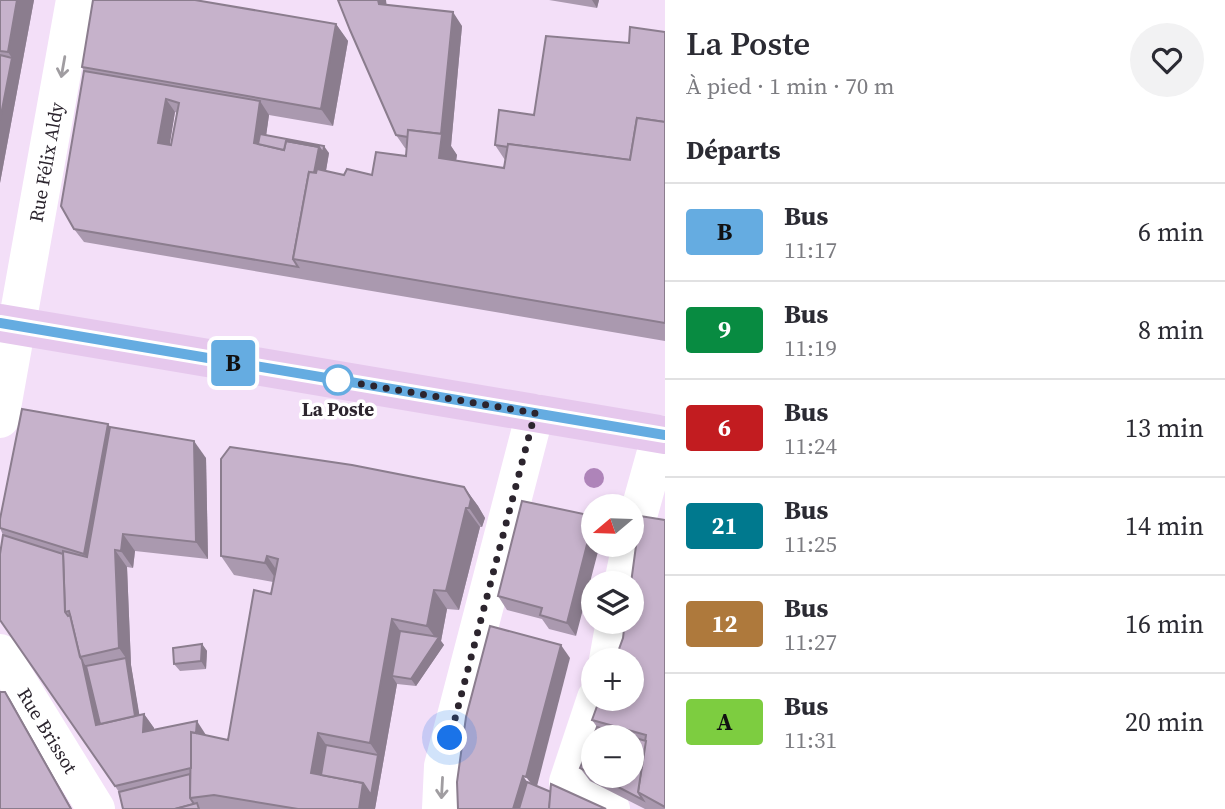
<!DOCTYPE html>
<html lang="fr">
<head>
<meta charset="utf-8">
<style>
  body { margin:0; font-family:"Source Serif 4",serif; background:#f2f2f3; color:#2b2b33; height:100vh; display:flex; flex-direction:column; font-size:26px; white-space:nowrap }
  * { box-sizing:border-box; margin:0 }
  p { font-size:23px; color:#7c7c81 }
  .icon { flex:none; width:38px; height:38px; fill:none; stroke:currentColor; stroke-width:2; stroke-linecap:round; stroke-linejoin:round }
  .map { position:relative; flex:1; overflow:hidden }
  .drawer { display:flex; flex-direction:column; background:#fff; width:560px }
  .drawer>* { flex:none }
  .badge { padding:0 14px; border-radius:5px; font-size:24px; line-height:46px }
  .needle { width:46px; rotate:251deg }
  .buttons { position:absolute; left:581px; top:494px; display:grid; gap:14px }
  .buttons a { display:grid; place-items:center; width:63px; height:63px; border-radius:50%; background:#fff; box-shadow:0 4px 10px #0003; font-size:35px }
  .you { position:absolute; width:35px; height:35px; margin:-18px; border:5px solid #fff; border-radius:50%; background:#1a73e8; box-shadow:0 0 0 10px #1a73e833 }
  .map>.badge { position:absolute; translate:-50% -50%; box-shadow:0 0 0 4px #fff }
  h2 { padding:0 21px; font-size:26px; line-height:63px }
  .round { display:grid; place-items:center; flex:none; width:74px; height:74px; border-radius:37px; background:#f2f2f3 }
  .summary { display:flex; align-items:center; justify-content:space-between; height:119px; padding:0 21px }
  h1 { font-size:33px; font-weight:600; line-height:52px }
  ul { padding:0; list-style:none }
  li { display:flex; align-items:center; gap:21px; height:98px; padding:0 21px; border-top:2px solid #e1e1e2 }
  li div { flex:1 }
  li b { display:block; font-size:26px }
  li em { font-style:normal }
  li .badge { min-width:77px; font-weight:700; text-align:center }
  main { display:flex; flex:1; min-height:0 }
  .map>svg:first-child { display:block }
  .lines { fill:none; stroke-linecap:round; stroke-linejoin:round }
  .minor { stroke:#fff; stroke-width:38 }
  .major { stroke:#e6c8ed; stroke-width:38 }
  .tree { fill:#ae84b9 }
  .wall { fill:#aa99af; fill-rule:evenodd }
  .shaded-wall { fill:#8b7d8e }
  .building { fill:#c6b2cb; stroke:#8b7d8e; stroke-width:2; fill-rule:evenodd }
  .oneway { stroke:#a09da1 }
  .line-casing { stroke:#fff; stroke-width:16 }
  .line { stroke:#65ace1; stroke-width:10 }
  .walk { stroke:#2c252e; stroke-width:7; stroke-dasharray:0 12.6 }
  .stop-dot { fill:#fff; stroke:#65ace1; stroke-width:3.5 }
  .labels { text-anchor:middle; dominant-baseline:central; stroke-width:7; stroke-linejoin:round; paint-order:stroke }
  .street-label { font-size:19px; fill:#2c252e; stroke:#fff }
  .stop-label { font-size:19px; font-weight:bold; fill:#2c252e; stroke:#fff }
</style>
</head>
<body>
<main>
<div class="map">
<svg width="665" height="809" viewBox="0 0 665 809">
  <rect width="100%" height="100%" fill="#f3dff8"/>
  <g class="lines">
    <g class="minor">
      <path id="s1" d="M0,419L75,0"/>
      <polyline points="632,538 661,434"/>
      <polyline points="623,583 631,544"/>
      <path id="s2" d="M0,653L96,809"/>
      <polyline points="608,660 615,621"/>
      <polyline points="596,698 568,782 611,809"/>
      <polyline points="441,809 443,766 535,413"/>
    </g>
    <polyline class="major" points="0,323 665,435"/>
  </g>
  <circle class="tree" cx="594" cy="478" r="10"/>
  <g class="wall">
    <polygon points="0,0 34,0 0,183"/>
    <path d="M338,0H386V5L462,26L451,146L457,155L456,161L504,168L505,160L495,145L629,43L665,32V341L84,242L74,229L84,71L82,67L198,1L336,24L348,41L333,126L269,115L266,135L329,153L326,171L344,175H372L406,156L407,149L405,148L396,135ZM175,112L177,113L171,145H169Z"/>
    <polygon points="549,0 599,0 597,8"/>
    <polygon points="110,427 206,458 208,559 135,551 133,568 127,567 131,665 139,715 144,714 154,728 153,730 206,735 228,740 271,594 273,582 234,575 221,556 464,487 478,506 485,518 482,527 480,527 459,610 447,609 441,641 444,645 416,686 397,684 375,809 123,809 119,792 0,620 3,535 0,528"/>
    <polygon points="522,501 576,636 549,629 542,619 507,610 498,596"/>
    <path d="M640,516L665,520V809H645L590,781L580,768L597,727L592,720L600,698H632V660H615L623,638L625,621H632V583H631ZM593,737H632V775H593Z"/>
    <polygon points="202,644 207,651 206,669 180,671 174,664"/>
  </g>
  <g class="shaded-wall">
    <polygon points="17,0 34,0 0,183 0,120 12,58 8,52"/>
    <polygon points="378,0 386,0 388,17 379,4"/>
    <polygon points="592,0 599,0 597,8"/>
    <polygon points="453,12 462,26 451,146 457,155 453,179 439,158"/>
    <polygon points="336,24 348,41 333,126 321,109"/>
    <polygon points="166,99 175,112 168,156 158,143"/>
    <polygon points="260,101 269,115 264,151 254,143"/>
    <polygon points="324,146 329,153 310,262 299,260 319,147"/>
    <polygon points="108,424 122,445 99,574 84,554"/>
    <polygon points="194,441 206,458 208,559 196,542"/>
    <polygon points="464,487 478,506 485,518 482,527 469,508"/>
    <polygon points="466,508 480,527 459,610 446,591"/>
    <polygon points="593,521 593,544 600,544 576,636 567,623"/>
    <polygon points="123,534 135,551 133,568 121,551"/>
    <polygon points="115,550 127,567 131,665 142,730 136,723 126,658 119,648"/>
    <polygon points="267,556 280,575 278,582 265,563"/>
    <polygon points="434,590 447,609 441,641 444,645 416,686 411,679 437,640 427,626"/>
    <polygon points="392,619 405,638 392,676 397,684 375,809 359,809 363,783 378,755 370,743"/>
    <polygon points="202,644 207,651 206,669 201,661"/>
    <polygon points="561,645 570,658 536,790 526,777"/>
    <polygon points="82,660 91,674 104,730 96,725"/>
    <polygon points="5,692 10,699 72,809 71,809"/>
    <polygon points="144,714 154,728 152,745 143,732"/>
    <polygon points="197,721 206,735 204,797 196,766"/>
    <polygon points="318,733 331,752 326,785 311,773"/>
    <polygon points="523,776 533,790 527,809 513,809"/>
  </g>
  <g class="building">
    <polygon points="0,0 17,0 8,52 0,51"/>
    <polygon points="93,0 195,0 336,24 321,109 82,67"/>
    <polygon points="338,0 378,0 379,4 453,12 441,134 408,130 408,137 396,135 350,30"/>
    <polygon points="630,27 665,32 665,122 637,118 630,160 508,144 508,147 495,145 499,110 534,115 546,36 629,43"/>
    <polygon points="0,55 12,58 0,120"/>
    <path d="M84,71L260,101L254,143L284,150L286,141L319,147L314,173L309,172L293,259L298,267L74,229L61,206ZM166,99L179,103L171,145L158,143Z"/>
    <polygon points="637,118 665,122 665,323 293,259 309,172 316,173 317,169 344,175 347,169 372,175 376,152 406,156 408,130 442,134 439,158 504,168 508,144 630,160"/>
    <polygon points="260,134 324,146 323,153 319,147 286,141 284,150 258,144"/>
    <polygon points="22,409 108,424 84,554 0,528 0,519"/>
    <polygon points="110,427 194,441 196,542 123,534 121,551 115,550 119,648 80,657 69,611 65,612 63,551 87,557"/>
    <polygon points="230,447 352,465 464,487 471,499 469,508 466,508 446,591 434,590 427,626 392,619 370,743 318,733 311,773 363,783 359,809 298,809 214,795 190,798 191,732 228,740 254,590 271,594 278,559 267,556 265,563 221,556 221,459"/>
    <polygon points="522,501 593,516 593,521 567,623 540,615 542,608 498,596"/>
    <polygon points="640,516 665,520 665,807 638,792 646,735 592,720 600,698 632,698 632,660 615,660 623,638 625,621 632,621 632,583 631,583"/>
    <polygon points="3,535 63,554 65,612 68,616 70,615 80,657 82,660 96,725 144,714 143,732 197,721 196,733 191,732 191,768 115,786 0,620 0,554"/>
    <polygon points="490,626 561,645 526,777 523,776 513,809 458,809 457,782 466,717"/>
    <polygon points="400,631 439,637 411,679 392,676"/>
    <polygon points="202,644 201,661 174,664 173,648"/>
    <polygon points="126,658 135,716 100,724 86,666"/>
    <polygon points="0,692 5,692 71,809 0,809"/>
    <polygon points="597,727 646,741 638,792 643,800 595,775 632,775 632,737 593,737"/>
    <polygon points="593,737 593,774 580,768"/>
    <polygon points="326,745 378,755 371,795 363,783 321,775"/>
    <polygon points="190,774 190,798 194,804 175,809 123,809 119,792"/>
    <polygon points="527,782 551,792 549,809 519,809"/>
    <polygon points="551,784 606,809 549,809"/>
    <polygon points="197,803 199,809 175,809"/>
  </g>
  <defs><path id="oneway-shaft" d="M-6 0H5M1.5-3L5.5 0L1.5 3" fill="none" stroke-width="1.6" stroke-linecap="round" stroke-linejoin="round" transform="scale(1.75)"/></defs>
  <g class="oneway">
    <use href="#oneway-shaft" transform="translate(63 67) rotate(100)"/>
    <use href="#oneway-shaft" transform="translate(442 788) rotate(93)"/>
  </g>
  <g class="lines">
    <g class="line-casing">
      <polyline id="line" points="0,323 665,435"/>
    </g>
    <use href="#line" class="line"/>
    <polyline class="walk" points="338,380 331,379 535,413 450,738"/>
  </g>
  <circle class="stop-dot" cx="338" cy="380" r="14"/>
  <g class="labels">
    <g class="street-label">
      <text stroke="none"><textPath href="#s1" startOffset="261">Rue Félix Aldy</textPath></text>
      <text stroke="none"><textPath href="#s2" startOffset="91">Rue Brissot</textPath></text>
    </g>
    <g class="stop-label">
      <text x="338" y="409">La Poste</text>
    </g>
  </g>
</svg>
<div class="buttons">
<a><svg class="needle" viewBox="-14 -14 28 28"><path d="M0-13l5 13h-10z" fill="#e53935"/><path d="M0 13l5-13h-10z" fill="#7c7c81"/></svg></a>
<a><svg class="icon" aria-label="layers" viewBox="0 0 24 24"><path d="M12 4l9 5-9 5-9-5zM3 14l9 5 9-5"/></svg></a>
<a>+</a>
<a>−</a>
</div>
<div class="you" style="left:450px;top:738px"></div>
<b class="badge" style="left:233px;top:363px;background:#65ace1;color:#111">B</b>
</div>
<section class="drawer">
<div class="summary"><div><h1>La Poste</h1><p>À pied · 1 min · 70 m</p></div><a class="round"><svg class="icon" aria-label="heart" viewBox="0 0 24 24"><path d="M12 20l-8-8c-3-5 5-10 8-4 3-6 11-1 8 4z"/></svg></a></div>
<h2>Départs</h2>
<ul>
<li><span class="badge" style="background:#65ace1;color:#111">B</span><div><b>Bus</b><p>11:17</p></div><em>6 min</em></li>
<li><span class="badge" style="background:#088b41;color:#fff">9</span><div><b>Bus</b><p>11:19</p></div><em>8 min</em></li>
<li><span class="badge" style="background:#c21c20;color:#fff">6</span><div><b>Bus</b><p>11:24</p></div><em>13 min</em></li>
<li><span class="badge" style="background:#00798e;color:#fff">21</span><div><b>Bus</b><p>11:25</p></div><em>14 min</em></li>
<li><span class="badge" style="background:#ae793c;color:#fff">12</span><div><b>Bus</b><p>11:27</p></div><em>16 min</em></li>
<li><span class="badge" style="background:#7dcd40;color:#111">A</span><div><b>Bus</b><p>11:31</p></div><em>20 min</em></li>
</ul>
</section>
</main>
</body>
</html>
